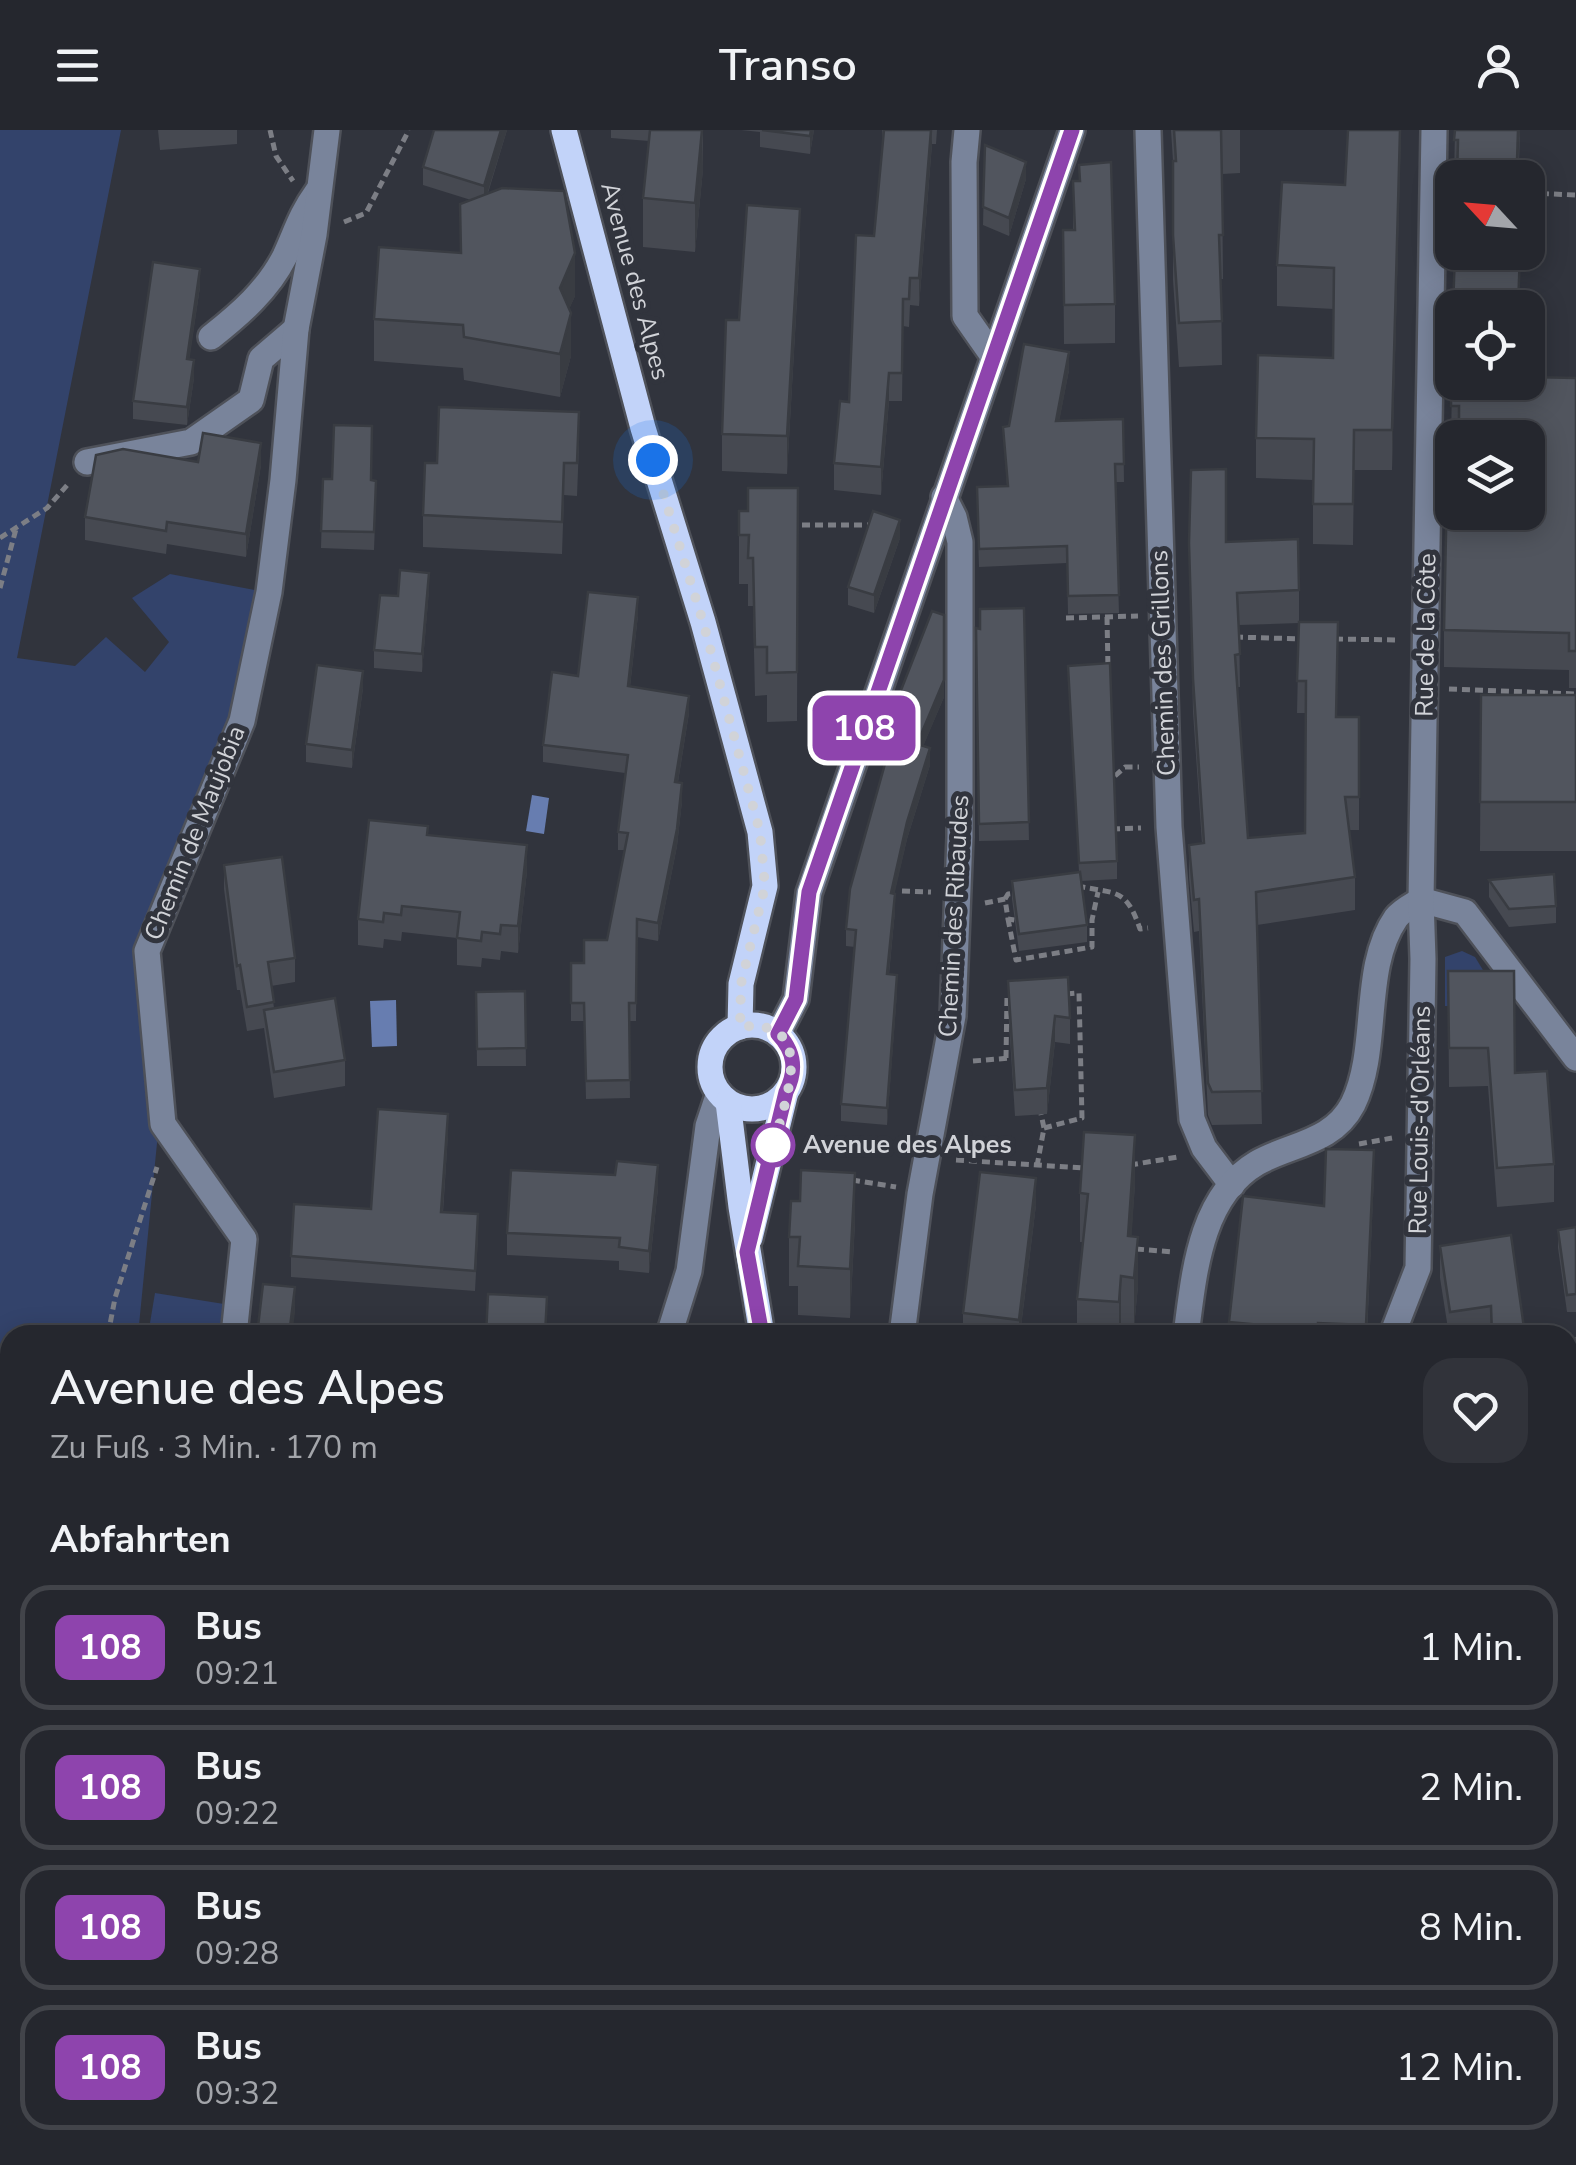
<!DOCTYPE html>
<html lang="de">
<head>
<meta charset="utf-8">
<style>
  body { margin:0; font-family:"Nunito Sans",sans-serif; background:#31333a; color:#f1f3f6; height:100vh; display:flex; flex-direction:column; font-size:38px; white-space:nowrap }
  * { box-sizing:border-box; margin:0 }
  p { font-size:32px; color:#a3a5aa }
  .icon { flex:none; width:55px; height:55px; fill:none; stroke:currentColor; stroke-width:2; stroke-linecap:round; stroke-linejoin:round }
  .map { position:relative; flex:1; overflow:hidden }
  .panel { position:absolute; left:0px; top:1195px; width:1578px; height:840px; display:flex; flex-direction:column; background:#25272e; border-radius:30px 30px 0 0; box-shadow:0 5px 25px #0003,0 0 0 2px #42444a }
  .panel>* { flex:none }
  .badge { padding:0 20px; border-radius:15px; font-size:35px; line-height:65px }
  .needle { width:65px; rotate:296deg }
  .buttons { position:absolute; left:1435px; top:30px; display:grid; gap:20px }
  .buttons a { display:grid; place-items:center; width:110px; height:110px; border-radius:20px; background:#25272e; box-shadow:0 5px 25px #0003,0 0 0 2px #42444a; font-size:50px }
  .you { position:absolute; width:50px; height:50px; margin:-25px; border:8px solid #fff; border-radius:50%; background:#1a73e8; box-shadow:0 0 0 15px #1a73e833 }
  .map>.badge { position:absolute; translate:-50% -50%; box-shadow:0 0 0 5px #fff }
  h2 { padding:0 50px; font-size:38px; line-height:90px }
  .round { display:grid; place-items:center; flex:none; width:105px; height:105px; border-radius:30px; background:#31333a }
  .overview { display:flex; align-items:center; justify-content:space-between; height:170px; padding:0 50px }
  h1 { font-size:48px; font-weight:600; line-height:75px }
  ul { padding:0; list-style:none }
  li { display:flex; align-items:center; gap:30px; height:125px; margin:0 20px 15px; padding:0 30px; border:5px solid #42444a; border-radius:30px }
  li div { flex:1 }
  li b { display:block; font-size:38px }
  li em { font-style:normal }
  li .badge { min-width:110px; font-weight:700; text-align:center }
  header { display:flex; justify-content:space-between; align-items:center; height:130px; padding:0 50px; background:#25272e; font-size:45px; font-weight:600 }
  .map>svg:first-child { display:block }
  .green { fill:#33436b }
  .water { fill:#677db0 }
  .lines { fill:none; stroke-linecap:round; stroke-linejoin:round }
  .minor-casing { stroke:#4e5159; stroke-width:30 }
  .major-casing { stroke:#4e5159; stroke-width:30 }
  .path { stroke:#7c7e85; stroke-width:5; stroke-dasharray:8 5; stroke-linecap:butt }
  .minor { stroke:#79849b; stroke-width:25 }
  .major { stroke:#c2d3f9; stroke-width:25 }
  .wall { fill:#464951; fill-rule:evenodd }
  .shaded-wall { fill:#393c42 }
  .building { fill:#51555e; stroke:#393c42; stroke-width:2.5 }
  .line-casing { stroke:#fff; stroke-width:22 }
  .line { stroke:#8e44ad; stroke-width:15 }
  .walk { stroke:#d1d3d8; stroke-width:10; stroke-dasharray:0 18 }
  .stop-dot { fill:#fff; stroke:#8e44ad; stroke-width:5 }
  .labels { text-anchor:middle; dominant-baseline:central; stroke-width:10; stroke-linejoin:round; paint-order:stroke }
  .street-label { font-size:25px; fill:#d1d3d8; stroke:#31343d }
  .stop-label { font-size:25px; font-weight:bold; fill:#d1d3d8; stroke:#31343d; text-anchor:start }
</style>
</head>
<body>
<header><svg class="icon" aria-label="menu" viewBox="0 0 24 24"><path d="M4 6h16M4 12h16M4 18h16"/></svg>Transo<svg class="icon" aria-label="person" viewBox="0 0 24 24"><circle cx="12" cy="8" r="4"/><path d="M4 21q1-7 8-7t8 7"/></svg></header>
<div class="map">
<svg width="1576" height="2035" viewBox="0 0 1576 2035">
  <rect width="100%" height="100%" fill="#31343d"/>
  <g class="green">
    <polygon points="0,0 121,0 17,528 75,536 106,507 145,542 169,512 132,468 170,444 265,462 238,591 143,821 159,993 138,1205 10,1205 10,2025 194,2025 192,2035 0,2035"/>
    <polygon points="1462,821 1475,827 1505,876 1445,876 1445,827"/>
    <polygon points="155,1163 224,1174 219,1205 148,1205"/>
  </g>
  <g class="water">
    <polygon points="532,665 549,668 544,704 526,701"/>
    <polygon points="396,870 397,916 372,917 370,871"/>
  </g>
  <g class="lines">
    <g class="minor-casing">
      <g id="minor">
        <polyline points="967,0 964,32 965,186 993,226"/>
        <polyline points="1148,0 1169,697 1192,989 1204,1018 1232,1055"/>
        <path d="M211,207C240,184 268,160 285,126C296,102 301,84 317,62"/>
        <polyline points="87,332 191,312 251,270 261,229 296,199"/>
        <polyline points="1421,770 1465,782 1576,928"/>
        <polyline points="778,904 796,869 809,763 1072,0"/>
        <polyline points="234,1205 244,1109 163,994 147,821 242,591 269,462 283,350 296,199 314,105 327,0"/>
        <polyline points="669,1205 689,1141 708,996 719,963"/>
        <polyline points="902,1205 920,1064 953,886 960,707 960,412 954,387 944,367"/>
        <path d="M1186,1205C1194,1146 1199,1067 1257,1033C1290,1014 1333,1013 1353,974C1380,919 1361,838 1396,788C1401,781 1413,775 1421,770"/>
        <polyline points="1392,1205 1418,1138 1423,829 1421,770 1434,0"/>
        <polyline points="1568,1223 1576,1222"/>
        <polyline points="1568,1353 1576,1353"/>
        <polyline points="509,2025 509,2035"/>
        <polyline points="200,2035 202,2025"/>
        <polyline points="1001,2035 1010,2025"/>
        <polyline points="1318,2035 1319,2025"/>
      </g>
    </g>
    <g class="major-casing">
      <g id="major">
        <polyline points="564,0 643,298 703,492 760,702 765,756 741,854 740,897"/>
        <circle cx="752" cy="937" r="42"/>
        <polyline points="728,972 741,1077 762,1205"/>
        <polyline points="750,1108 786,962"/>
        <polyline points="904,2025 906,2035"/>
      </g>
    </g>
    <g class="path">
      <polyline points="270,0 276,26 293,51"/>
      <polyline points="1528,63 1576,65"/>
      <polyline points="344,92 366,83 409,0"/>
      <polyline points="802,395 871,395"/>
      <polyline points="0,408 47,378 69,353"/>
      <polyline points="0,458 16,399"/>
      <polyline points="1107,487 1108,539"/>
      <polyline points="1066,488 1138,486"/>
      <polyline points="1235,507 1304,509"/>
      <polyline points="1335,509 1399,510"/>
      <polyline points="1449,559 1576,564"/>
      <polyline points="1115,646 1125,637 1139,637"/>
      <polyline points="1112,699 1141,698"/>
      <path d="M1077,756C1117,764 1126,758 1140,799L1148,798"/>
      <polyline points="902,761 931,762"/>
      <polyline points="1005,769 1008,764 1016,763"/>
      <polyline points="985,773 1005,769 1008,789 1015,790"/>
      <polyline points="1008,789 1016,830 1092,817 1092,790 1098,762"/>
      <polyline points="1006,928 1007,866 1015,866"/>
      <polyline points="973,931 1011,928"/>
      <polyline points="1044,998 1082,988 1079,863 1066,864"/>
      <polyline points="1359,1014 1392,1008"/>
      <polyline points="956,1030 1084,1038"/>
      <polyline points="1130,1035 1178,1027"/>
      <polyline points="1037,1036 1044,998 1041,984"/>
      <polyline points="852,1050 896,1057"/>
      <polyline points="1136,1119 1174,1122"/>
      <polyline points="108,1205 115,1168 157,1037"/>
      <polyline points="0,1760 10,1758"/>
      <polyline points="0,1886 10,1797"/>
    </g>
    <use href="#minor" class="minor"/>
    <use href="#major" class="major"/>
  </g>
  <g class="wall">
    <polygon points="158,0 237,0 237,14 160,20"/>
    <polygon points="507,0 488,63 575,166 569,179 571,226 560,267 464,250 463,238 374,231 374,189 460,123 460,74 471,70 423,55 423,37"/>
    <polygon points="611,0 703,0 703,39 695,122 643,117 643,68 649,11 611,8"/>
    <polygon points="741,0 814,0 810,24 760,17 760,2"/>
    <polygon points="882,0 937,0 936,14 932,14 919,176 910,175 909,197 903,196 902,271 889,271 881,365 834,360 834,333 849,272 874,106 883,12"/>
    <polygon points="1171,0 1240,0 1240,43 1222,44 1223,149 1221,149 1222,235 1179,237 1173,150 1173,31"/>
    <polygon points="1348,0 1401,0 1392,340 1354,340 1353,415 1313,414 1313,350 1256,348 1256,308 1333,228 1334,179 1277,176 1277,135 1345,55"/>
    <polygon points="1455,0 1520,0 1519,32 1454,47"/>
    <polygon points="985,15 1026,49 1009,106 983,95"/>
    <polygon points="1073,51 1115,174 1115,213 1064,214 1063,100 1073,100"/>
    <polygon points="800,117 787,344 722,341 722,304 739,190"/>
    <polygon points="200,157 189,229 194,248 187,295 133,289 133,271"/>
    <polygon points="1069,240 1059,291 1123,289 1124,352 1115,352 1119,483 1068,484 1067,433 979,437 977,375 1007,356 1003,297 1009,296"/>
    <polygon points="1576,248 1576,558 1569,558 1569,540 1444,537 1444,500 1452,382 1528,308 1452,308 1452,313 1451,313 1452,252"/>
    <polygon points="579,314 577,366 564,365 562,424 423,417 423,385 437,333"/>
    <polygon points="198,332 261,335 246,427 167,414 166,424 85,410 85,387"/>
    <polygon points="323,349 371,350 376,368 374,420 321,418"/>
    <polygon points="798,358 797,591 767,592 767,565 755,566 753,476 748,476 748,454 739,454 739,381 748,381"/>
    <polygon points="900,408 874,483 848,475 848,457"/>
    <path d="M1226,412L1299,460V492L1337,587H1359V700H1349L1355,747V780L1257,795L1262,994L1212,995L1208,985L1199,801L1194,802L1189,748V715L1202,713L1193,582L1189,413ZM1299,493L1297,583H1306L1305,703L1248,708L1237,557H1240L1239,495Z"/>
    <polygon points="429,460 422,542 374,538 374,520 398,466"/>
    <polygon points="1024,478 1029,710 979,711 976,498 980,499"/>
    <polygon points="638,485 630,557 689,583 678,652 682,671 677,716 658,811 637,807 636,891 629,891 630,968 586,969 584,891 571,891 571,833 584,833 607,810 624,720 618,720 618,702 625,643 543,632 543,615 578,546"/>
    <polygon points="1068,536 1117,731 1117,749 1081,751 1087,795 1087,812 1019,821 1012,769 1012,751 1079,742"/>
    <polygon points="363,558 352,638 306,632 306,614"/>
    <polygon points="1481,565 1576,565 1576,721 1480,721"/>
    <polygon points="944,567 923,616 930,635 907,709 894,764 895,781 889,844 897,862 887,995 841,991 841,974 855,817 846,816 846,799 896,595 894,578"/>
    <polygon points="428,705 527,741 518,823 501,821 500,830 482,828 481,837 457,835 457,808 402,802 401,811 384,809 383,818 358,815 358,789"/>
    <polygon points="224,735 295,828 295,852 271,856 274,878 345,930 345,956 274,968 264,898 247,901 240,860 237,860 224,759"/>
    <polygon points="1489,750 1556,776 1556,793 1509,797 1489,767"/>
    <polygon points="1448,841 1515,943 1554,1034 1554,1072 1497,1077 1488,956 1449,957"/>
    <polygon points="1008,851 1070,888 1070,914 1055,912 1047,984 1015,986 1008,877"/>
    <polygon points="525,861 526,936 477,936 476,862"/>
    <polygon points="448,1004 443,1082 478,1105 475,1161 291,1147 291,1126 371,1079"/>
    <polygon points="1374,1046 1367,1205 1229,1205 1229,1192 1324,1076"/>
    <polygon points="1135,1054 1131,1107 1138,1156 1134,1197 1121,1195 1120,1205 1077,1205 1077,1169 1083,1112 1080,1112 1080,1063"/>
    <polygon points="658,1058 649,1143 619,1140 619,1131 507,1125 507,1103"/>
    <polygon points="1036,1075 1020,1205 963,1205 963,1183"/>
    <polygon points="855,1092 850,1188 798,1185 798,1156 789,1156 789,1107"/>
    <polygon points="1576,1097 1576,1182 1567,1182 1558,1118 1558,1100"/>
    <polygon points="1440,1116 1525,1205 1449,1205 1440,1148"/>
    <polygon points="1568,1552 1576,1553 1576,2035 1542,2035 1542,2025 1568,2025"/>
    <polygon points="452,2025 478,2025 477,2030"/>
    <polygon points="1064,2025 1126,2025 1125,2035 1064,2035"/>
    <polygon points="1174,2025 1237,2025 1236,2035 1174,2035"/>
    <rect x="1341" y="2025" width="57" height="7"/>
  </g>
  <g class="shaded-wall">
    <polygon points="501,0 507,0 484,74 484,56"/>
    <polygon points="702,0 703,39 695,122 695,73"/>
    <polygon points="811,0 814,0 810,24 810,6"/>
    <polygon points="931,0 932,14 919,176 919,148"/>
    <polygon points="1400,0 1401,0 1392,340 1392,300"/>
    <polygon points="1518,0 1520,0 1517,48"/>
    <polygon points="1026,32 1026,49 1009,106 1009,88"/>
    <polygon points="800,79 800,117 787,344 787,306"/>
    <polygon points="575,123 575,166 560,200 560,158"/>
    <polygon points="200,139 200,157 187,247 187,229"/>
    <polygon points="571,183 571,226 560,267 560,224"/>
    <polygon points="1069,222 1069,240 1056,309 1056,291"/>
    <polygon points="194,230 194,248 187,295 187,277"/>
    <polygon points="889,243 889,271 881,365 881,337"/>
    <polygon points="261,313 261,335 246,427 246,404"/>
    <polygon points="900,390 900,408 874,483 874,465"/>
    <polygon points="429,443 429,460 422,542 422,524"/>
    <polygon points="638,467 638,485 628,574 628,556"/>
    <polygon points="363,541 363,558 352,638 352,620"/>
    <polygon points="944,550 944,567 917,631 917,614"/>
    <polygon points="689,566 689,583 675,670 675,652"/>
    <polygon points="930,618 930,635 907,709 891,780 891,763 907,692"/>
    <polygon points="682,653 682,671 677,716 658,811 658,793"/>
    <polygon points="527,715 527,741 518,823 518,796"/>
    <polygon points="895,764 895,781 887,861 887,844"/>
    <polygon points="897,845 897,862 887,995 887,978"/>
    <polygon points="1055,886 1055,912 1047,984 1047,958"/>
    <polygon points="448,984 448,1004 441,1103 441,1082"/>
    <polygon points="1135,1005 1135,1054 1129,1147 1128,1106"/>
    <polygon points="1374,1020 1374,1046 1366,1205"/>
    <polygon points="658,1035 658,1058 649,1143 649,1121"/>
    <polygon points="855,1043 855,1092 850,1188 850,1139"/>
    <polygon points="1036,1048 1036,1075 1020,1205 1019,1205 1019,1190"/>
    <polygon points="1138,1107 1138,1156 1134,1197 1134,1148"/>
    <polygon points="1121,1146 1121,1195 1120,1205 1119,1205 1119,1172"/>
    <polygon points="295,1157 295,1183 292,1205 289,1205"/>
    <polygon points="1576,1651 1576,1700 1569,1751 1569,1702"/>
    <polygon points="821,2025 825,2025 825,2035 820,2035"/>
  </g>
  <g class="building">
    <polygon points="434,0 501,0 484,56 423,37"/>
    <polygon points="650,0 702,0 695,73 643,68"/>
    <polygon points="762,0 811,0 810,6"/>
    <polygon points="884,0 931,0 919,148 910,148 909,169 903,169 902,243 889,243 881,337 834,333 840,271 849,272 856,105 874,106"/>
    <polygon points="1174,0 1221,0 1223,105 1219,105 1222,191 1179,193 1173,105 1173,31 1176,31"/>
    <polygon points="1348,0 1400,0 1392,300 1354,300 1353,374 1313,374 1314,309 1256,308 1258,225 1333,228 1334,138 1277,135 1282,52 1345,55"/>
    <polygon points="1455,0 1518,0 1517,32 1521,32 1521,48 1457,48 1458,10 1454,10"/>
    <polygon points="985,15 1026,32 1009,88 983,77"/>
    <polygon points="1111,32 1115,174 1064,175 1063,100 1075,100 1073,51 1080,51 1079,35"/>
    <polygon points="502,58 564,61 575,123 560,158 571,183 560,224 464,207 463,195 374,189 379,117 461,123 460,74"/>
    <polygon points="747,75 800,79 787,306 722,304 726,190 739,190"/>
    <polygon points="1455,122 1520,122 1518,178 1453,178"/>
    <polygon points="153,132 200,139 187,229 194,230 187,277 133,271"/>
    <polygon points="1024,214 1069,222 1056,291 1123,289 1124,334 1115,334 1119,465 1068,466 1067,416 979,419 977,357 1008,356 1003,297 1009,296"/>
    <polygon points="1452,214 1452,252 1528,252 1528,247 1576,248 1576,521 1569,521 1569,503 1444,500 1447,355 1452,355 1452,382 1528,382 1528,308 1459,308 1459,276 1451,276"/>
    <polygon points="439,277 579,282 577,333 564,333 562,392 423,385 425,333 437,333"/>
    <polygon points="334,295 372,296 371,350 376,351 374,402 321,401 323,349 332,349"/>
    <polygon points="203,303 261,313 246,404 167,392 166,401 85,387 96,325 123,319 198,332"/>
    <polygon points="1226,339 1226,412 1298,409 1299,460 1237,463 1240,524 1235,525 1248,708 1305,703 1306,551 1297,551 1299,492 1338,492 1336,587 1359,587 1359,667 1345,667 1355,747 1256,762 1262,961 1212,962 1208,953 1199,769 1194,770 1189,715 1204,713 1193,549 1189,413 1191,340"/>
    <polygon points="748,358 798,358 797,542 767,543 767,517 755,517 753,428 748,428 749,405 739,405 739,381 748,381"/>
    <polygon points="873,381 900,390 874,465 848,457"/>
    <polygon points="400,440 429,443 422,524 374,520 380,465 398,466"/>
    <polygon points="588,462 638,467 628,556 689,566 675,652 682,653 677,699 658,793 637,789 636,873 629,873 630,950 586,951 584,873 571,873 571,833 584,833 584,810 607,810 628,703 618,702 628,625 543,615 552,542 578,546"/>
    <polygon points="1024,478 1029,692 979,694 976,498 980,499 980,479"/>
    <polygon points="932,481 944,485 944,550 917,614 930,618 907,692 891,763 895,764 887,844 897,845 887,978 841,974 856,800 846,799 850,759 900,580 894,578"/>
    <polygon points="1110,533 1117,731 1079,733 1068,536"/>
    <polygon points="317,535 363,541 352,620 306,614"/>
    <polygon points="1481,565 1576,565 1576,672 1480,672"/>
    <polygon points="369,690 428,696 427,705 527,715 518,796 501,795 500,804 482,802 481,811 457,808 460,782 402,776 401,785 384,783 383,792 358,789"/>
    <polygon points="282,727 295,828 268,832 274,872 247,877 240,835 237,836 224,735"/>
    <polygon points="1080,742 1087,795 1019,804 1012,751"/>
    <polygon points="1554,744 1556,776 1509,779 1489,750"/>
    <polygon points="1448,841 1514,841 1515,943 1547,941 1554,1034 1497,1038 1488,918 1449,918"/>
    <polygon points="1068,847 1070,888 1055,886 1047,958 1015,960 1008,851"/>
    <polygon points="525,861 526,918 477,919 476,862"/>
    <polygon points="335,868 345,930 274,942 264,880"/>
    <polygon points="378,979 448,984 441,1082 478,1084 475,1141 291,1126 294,1074 371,1079"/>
    <polygon points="1084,1002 1135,1005 1128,1106 1138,1107 1134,1148 1121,1146 1119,1172 1077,1169 1088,1064 1080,1063"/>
    <polygon points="1326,1019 1374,1020 1366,1195 1318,1193 1317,1205 1272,1205 1272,1196 1229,1192 1243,1066 1324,1076"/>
    <polygon points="617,1031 658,1035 649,1121 619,1117 620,1108 507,1103 511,1040 615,1045"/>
    <polygon points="801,1040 855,1043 850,1139 798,1136 800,1107 789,1107 791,1071 800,1071"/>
    <polygon points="980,1042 1036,1048 1019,1190 963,1183"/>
    <polygon points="1576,1097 1576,1164 1567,1165 1558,1100"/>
    <polygon points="1511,1105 1525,1205 1492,1205 1491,1176 1450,1182 1440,1116"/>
    <polygon points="263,1154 295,1157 289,1205 257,1205"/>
    <polygon points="488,1164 547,1167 545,1205 486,1205"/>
    <polygon points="1568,1552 1576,1553 1576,1651 1569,1702 1576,1703 1576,1996 1568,1995"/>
    <polygon points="241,2025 302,2025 300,2035 240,2035"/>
    <polygon points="381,2025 435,2025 433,2035 379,2035"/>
    <polygon points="566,2025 615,2025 614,2035 564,2035"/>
    <polygon points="763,2025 821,2025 820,2035 761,2035"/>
    <polygon points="1194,2025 1236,2025 1236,2027"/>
  </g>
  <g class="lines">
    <g class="line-casing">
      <path id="line" d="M762,1205L747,1122L786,962C797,940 795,922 778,904L796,869L809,762L1072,0"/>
    </g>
    <use href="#line" class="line"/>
    <path class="walk" d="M653,330L703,492L760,702L765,756L741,854L740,897C825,886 780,982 771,1025L773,1015"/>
  </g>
  <circle class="stop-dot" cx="773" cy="1015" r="20"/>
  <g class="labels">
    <g class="street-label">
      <text transform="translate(635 151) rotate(75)">Avenue des Alpes</text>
      <text transform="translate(1426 505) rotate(-89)">Rue de la Côte</text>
      <text transform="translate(1163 533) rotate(-92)">Chemin des Grillons</text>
      <text transform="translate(195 703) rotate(-68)">Chemin de Maujobia</text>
      <text transform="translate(954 786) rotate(-87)">Chemin des Ribaudes</text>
      <text transform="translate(1420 990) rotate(-89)">Rue Louis-d'Orléans</text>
    </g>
    <g class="stop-label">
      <text x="803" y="1015">Avenue des Alpes</text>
    </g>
  </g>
</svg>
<div class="buttons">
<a><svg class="needle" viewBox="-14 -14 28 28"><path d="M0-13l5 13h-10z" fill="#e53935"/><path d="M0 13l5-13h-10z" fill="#a3a5aa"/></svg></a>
<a><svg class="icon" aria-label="locate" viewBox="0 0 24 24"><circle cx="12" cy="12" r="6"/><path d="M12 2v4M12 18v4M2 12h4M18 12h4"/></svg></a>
<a><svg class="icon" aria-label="layers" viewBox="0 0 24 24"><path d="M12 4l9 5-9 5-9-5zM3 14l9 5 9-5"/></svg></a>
</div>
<div class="you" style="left:653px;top:330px"></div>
<b class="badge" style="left:864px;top:598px;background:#8e44ad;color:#fff">108</b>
<section class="panel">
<div class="overview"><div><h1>Avenue des Alpes</h1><p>Zu Fuß · 3 Min. · 170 m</p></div><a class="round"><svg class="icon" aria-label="heart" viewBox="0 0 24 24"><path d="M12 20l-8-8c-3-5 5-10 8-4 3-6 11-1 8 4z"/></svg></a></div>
<h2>Abfahrten</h2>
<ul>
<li><span class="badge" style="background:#8e44ad;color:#fff">108</span><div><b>Bus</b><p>09:21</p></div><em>1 Min.</em></li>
<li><span class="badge" style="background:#8e44ad;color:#fff">108</span><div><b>Bus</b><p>09:22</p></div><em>2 Min.</em></li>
<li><span class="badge" style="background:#8e44ad;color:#fff">108</span><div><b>Bus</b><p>09:28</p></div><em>8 Min.</em></li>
<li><span class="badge" style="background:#8e44ad;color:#fff">108</span><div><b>Bus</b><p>09:32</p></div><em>12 Min.</em></li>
</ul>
</section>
</div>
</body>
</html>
